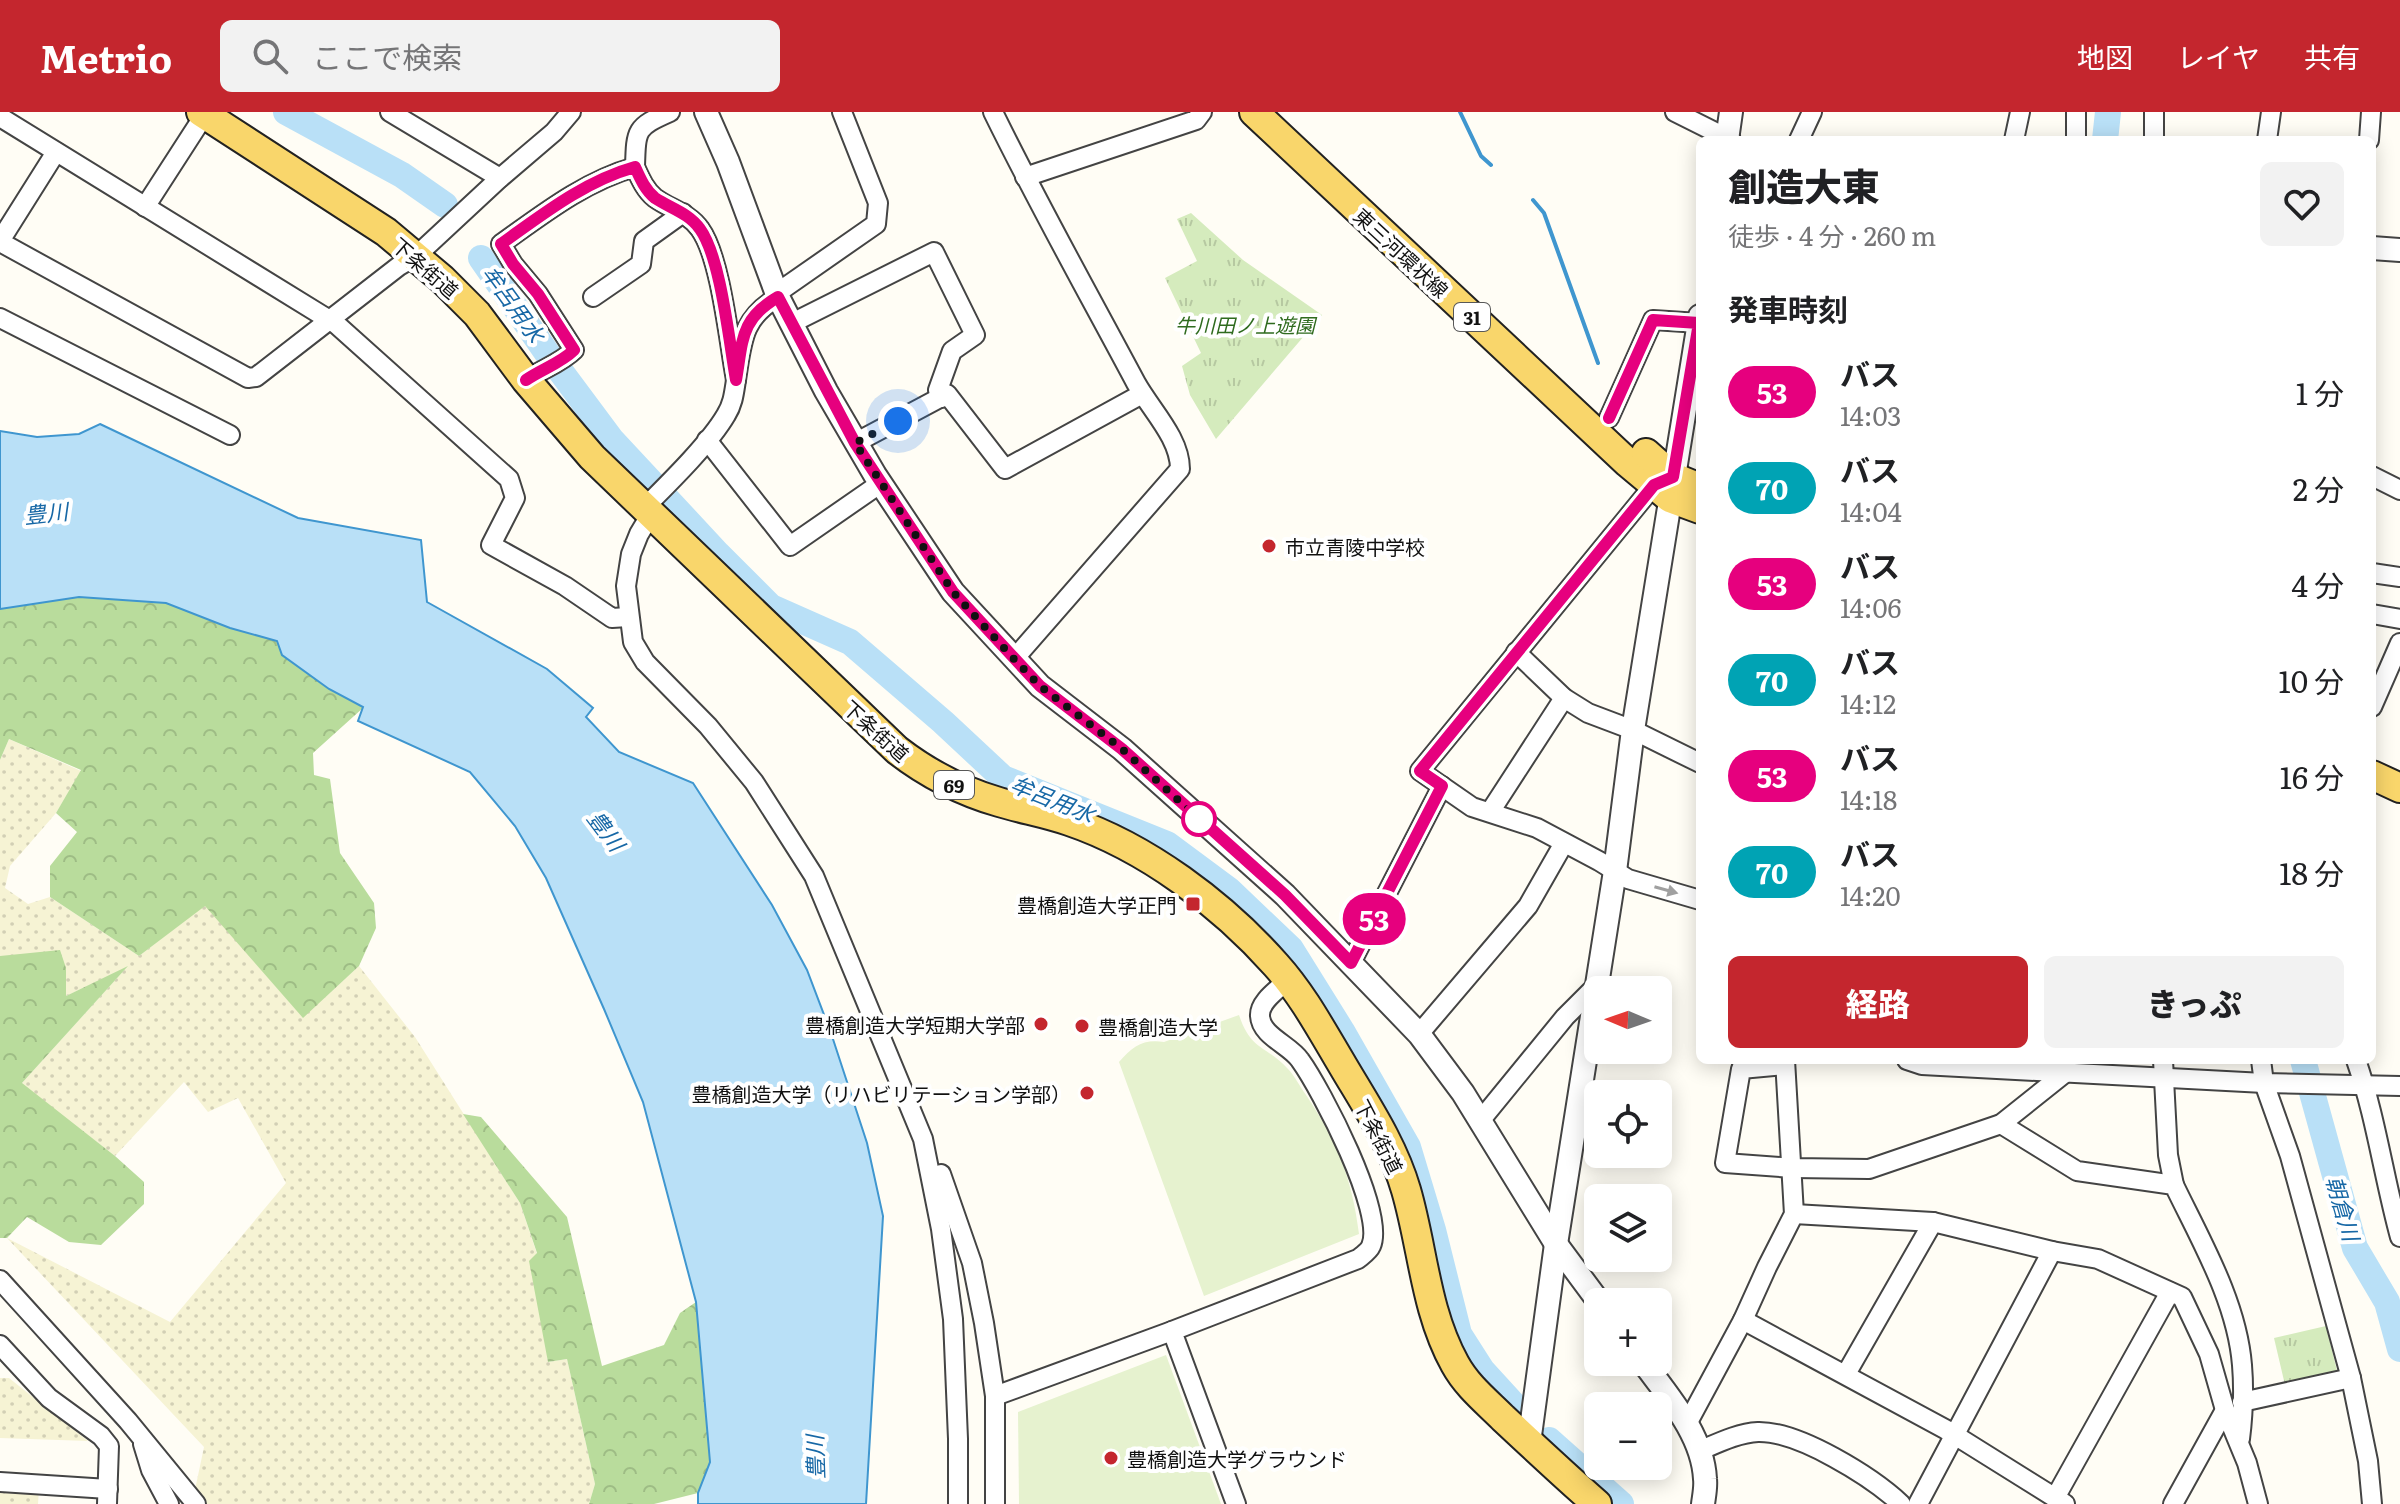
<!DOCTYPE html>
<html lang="ja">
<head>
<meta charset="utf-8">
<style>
  body { margin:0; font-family:Literata,"Noto Sans JP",serif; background:#f2f2f2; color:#202124; height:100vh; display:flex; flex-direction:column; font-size:30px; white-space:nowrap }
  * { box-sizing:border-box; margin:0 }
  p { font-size:26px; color:#757577 }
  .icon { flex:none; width:44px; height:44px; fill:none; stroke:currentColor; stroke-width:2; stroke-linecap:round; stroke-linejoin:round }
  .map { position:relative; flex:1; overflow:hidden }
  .details { position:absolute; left:1696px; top:24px; width:680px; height:928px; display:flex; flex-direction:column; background:#fff; border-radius:12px; box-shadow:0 4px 20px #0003 }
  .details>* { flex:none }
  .badge { padding:0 16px; border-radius:26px; font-size:28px; line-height:52px }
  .needle { width:52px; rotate:272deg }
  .controls { position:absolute; left:1584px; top:864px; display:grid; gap:16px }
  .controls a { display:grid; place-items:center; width:88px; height:88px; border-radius:12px; background:#fff; box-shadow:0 4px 20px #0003; font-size:40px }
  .you { position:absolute; width:40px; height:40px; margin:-20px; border:6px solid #fff; border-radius:50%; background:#1a73e8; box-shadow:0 0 0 12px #1a73e833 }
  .map>.badge { position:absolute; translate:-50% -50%; box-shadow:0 0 0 4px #fff }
  h2 { padding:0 32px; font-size:30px; line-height:72px }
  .round { display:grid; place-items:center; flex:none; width:84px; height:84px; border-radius:12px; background:#f2f2f2 }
  .headline { display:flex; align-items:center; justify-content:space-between; height:136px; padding:0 32px }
  h1 { font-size:38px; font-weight:800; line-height:60px }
  .primary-button { display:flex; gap:16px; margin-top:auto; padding:16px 32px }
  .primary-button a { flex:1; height:92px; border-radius:12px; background:#c4262e; color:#fff; font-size:32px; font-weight:800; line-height:92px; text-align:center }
  .primary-button a+a { background:#f2f2f2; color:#202124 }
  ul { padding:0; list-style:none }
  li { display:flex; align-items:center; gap:24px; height:96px; padding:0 32px }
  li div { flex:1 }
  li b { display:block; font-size:30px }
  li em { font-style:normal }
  li .badge { min-width:88px; font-weight:700; text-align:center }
  header { display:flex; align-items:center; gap:48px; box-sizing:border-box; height:112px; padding:0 40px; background:#c4262e; color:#fff }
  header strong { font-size:38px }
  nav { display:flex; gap:44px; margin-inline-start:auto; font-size:28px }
  .search { width:560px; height:72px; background:#f2f2f2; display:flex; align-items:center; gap:20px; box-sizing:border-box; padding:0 28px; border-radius:12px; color:#757577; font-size:30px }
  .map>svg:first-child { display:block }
  .farmland { fill:url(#farmland-dots) }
  .forest { fill:url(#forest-crowns) }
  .park { fill:url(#park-tufts) }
  .pitch { fill:#e6f2cf }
  .water { fill:#b9e0f7; stroke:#3f96cf; stroke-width:2 }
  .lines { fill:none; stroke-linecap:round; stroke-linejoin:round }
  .stream { stroke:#3f96cf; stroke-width:4 }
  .river { stroke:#b9e0f7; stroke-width:26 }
  .minor-casing { stroke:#444; stroke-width:22 }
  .tertiary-casing { stroke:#444; stroke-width:26 }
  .primary-casing { stroke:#222; stroke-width:32 }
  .minor { stroke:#fff; stroke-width:18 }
  .tertiary { stroke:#fff; stroke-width:22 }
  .primary { stroke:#f9d66b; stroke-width:28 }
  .oneway { fill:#a0a0a0 }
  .line-casing { stroke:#fff; stroke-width:18 }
  .line { stroke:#e6007e; stroke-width:12 }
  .walk { stroke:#111; stroke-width:8; stroke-dasharray:0 14.4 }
  .poi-dot { fill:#c4262e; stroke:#fff; stroke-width:3 }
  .stop-dot { fill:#fff; stroke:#e6007e; stroke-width:4 }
  .labels { text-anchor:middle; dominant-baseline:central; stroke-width:8; stroke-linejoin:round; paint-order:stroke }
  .shield { fill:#fff; stroke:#585858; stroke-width:2 }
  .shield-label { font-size:18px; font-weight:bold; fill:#111 }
  .street-label { font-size:20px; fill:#111; stroke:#fff }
  .park-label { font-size:20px; font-style:italic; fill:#2f6b1f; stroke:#fff }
  .poi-label { font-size:20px; fill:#111; stroke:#fff; text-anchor:start }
  .water-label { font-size:22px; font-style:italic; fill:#1768a6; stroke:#fff }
</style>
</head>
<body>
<header>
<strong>Metrio</strong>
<div class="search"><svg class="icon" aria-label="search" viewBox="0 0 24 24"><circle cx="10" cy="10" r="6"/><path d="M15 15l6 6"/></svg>ここで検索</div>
<nav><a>地図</a><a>レイヤ</a><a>共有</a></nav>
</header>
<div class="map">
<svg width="2400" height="1392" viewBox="0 0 2400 1392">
  <defs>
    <pattern id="farmland-dots" width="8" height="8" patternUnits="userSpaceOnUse" patternTransform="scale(2)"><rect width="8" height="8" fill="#f6f3d4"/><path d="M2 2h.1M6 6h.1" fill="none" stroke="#d2cfb5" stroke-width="1.8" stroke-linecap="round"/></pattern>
    <pattern id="forest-crowns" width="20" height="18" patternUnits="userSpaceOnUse" patternTransform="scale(2)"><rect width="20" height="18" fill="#b9dc9c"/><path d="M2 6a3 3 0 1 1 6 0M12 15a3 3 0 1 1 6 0" fill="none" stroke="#9ebc85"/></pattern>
    <pattern id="park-tufts" width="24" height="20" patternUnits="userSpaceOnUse" patternTransform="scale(2)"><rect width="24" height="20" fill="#d5ebbd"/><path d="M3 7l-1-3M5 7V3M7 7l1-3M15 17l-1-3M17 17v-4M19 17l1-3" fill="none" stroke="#b6c8a1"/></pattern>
  </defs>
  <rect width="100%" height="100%" fill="#fffdf5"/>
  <g class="farmland">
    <polygon points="9,627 81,659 56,701 10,754 5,776 28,792 50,785 139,844 205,793 303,905 359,854 415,925 520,1091 537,1142 548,1250 567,1247 595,1372 589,1392 192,1392 204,1335 7,1126 170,1210 286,1071 238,986 208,1000 184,970 115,1044 21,972 126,856 66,884 66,856 0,844 0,648"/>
    <polygon points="0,1266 9,1266 88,1329 0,1326"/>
    <polygon points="0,1374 39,1377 38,1392 0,1392"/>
  </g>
  <g class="forest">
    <polygon points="79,485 166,491 230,516 277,529 282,543 329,577 364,595 313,641 314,663 330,667 340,741 374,791 376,816 359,854 303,906 205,794 139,844 50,785 50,754 77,720 56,701 81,658 9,627 0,648 0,497"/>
    <polygon points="60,838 66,856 66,884 128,854 22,971 115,1044 144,1070 144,1092 101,1133 69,1130 27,1105 7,1126 0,1126 0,844"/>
    <polygon points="463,1002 481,1005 567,1105 602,1254 664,1233 680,1201 696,1190 710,1350 698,1381 654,1392 589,1392 595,1372 567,1247 548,1250 529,1149 537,1141 520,1091"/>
  </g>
  <g class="park">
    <polygon points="1191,101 1243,148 1322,203 1216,327 1190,283 1182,254 1201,241 1165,166 1197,149 1177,107"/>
    <polygon points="2326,1214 2338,1263 2285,1273 2274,1226"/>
  </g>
  <g class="pitch">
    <path d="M1239,903C1251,939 1266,933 1288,957C1295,964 1300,975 1306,983C1337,1029 1352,1066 1359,1122L1204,1184L1119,950C1133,934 1143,927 1164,930Z"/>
    <polygon points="1166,1243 1221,1392 1019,1392 1018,1300"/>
  </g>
  <polygon class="water" points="100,312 298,406 421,428 427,490 547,557 593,596 586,605 619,640 693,671 772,793 807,858 831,921 867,1031 883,1104 866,1392 698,1392 698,1381 710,1350 696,1190 643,990 604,897 546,766 515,714 470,660 358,609 363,595 329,577 282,543 277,529 230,516 166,491 79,485 0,497 0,319 37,325 79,322"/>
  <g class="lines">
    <g class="stream">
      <polyline points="1460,0 1481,44 1491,53"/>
      <polyline points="1533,88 1544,101 1598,251"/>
    </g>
    <g class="river">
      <polyline points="286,0 402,63 445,93"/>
      <polyline points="2105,28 2108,0"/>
      <polyline points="481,146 547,241 611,327 718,442 771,495 850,530 943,610 1003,666 1167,732 1229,778 1291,837 1342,919 1408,1035 1433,1118 1459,1222 1482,1258 1514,1293"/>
      <polyline points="2303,948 2355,1136 2387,1190 2400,1237"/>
      <polyline points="1549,1328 1621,1392"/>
    </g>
    <g class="minor-casing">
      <g id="minor">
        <polyline points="390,0 500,66 554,20 571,0"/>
        <path d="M993,0C1038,92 1088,181 1136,271C1151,298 1180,326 1180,357L1014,547"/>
        <polyline points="1675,0 1731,28"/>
        <polyline points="0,5 336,212 509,367 515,386 491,433 565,474 612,506 628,505"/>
        <polyline points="1799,28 1812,0"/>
        <polyline points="2014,28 2020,0"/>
        <polyline points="2076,28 2076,0"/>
        <polyline points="2154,28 2154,0"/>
        <polyline points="2267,28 2271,0"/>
        <polyline points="2369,28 2371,0"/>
        <path d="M635,55C636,17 636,15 670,0"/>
        <polyline points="1025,65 1196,8 1202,0"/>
        <polyline points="145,95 205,2"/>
        <polyline points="0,129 56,40"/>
        <polyline points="0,130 248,266 256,265 399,154 416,144 500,66"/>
        <polyline points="777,181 876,112 878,91 842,0"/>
        <polyline points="593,185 641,152 644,129 683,101"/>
        <polyline points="0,206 230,323"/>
        <polyline points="792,211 934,140 975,223 952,239 938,278 941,286"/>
        <path d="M526,268C542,257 561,251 574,238L538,182L513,152L501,132C543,102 585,69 635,55C640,66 645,78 655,86C670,97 689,101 700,117C721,146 729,231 736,268"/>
        <polyline points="1609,306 1653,208 1699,211"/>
        <polyline points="707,328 790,434 881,371"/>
        <polyline points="855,331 947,282 1005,357 1142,282"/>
        <polyline points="2372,364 2400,378"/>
        <polyline points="1663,369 1654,373 1420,659 1472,695 1537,716 1599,749 1628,767 1700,788"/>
        <path d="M644,396C668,372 709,332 726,303C733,292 734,281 736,268C742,229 742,206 778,185"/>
        <polyline points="651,402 639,422 631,442 626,474 633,530 645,550 708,614 754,670 814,764 923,1027 941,1117 953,1207 958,1327 958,1392"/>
        <polyline points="2372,461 2400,465"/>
        <polyline points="2372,502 2400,507"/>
        <polyline points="1516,540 1564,586 1588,601 1633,618 1700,651"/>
        <polyline points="2372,595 2400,531"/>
        <polyline points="1490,700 1564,586"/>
        <polyline points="1351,851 1442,674"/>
        <polyline points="1419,922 1528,794 1564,731"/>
        <polyline points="1907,948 1922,953 2264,971 2400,974"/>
        <polyline points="2163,948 2168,1043 2174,1073"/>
        <polyline points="2261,948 2264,971 2290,1044 2351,1266 2368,1349 2372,1392"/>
        <path d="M2356,948C2376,1005 2384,1067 2400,1125"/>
        <polyline points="1785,953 1741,957 1725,1051 1793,1056 1869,1057 2001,1012 2065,961 2064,948"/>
        <polyline points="1480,1009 1565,905 1599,871"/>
        <path d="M2001,1012L2077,1059L2174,1073C2201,1129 2237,1190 2242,1253C2244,1277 2243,1303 2240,1327"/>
        <polyline points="941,1062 972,1151 984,1211 995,1284"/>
        <polyline points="1794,1102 1933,1110 2052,1139 2098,1147 2182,1185 2209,1242 2225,1298 2247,1351 2258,1392"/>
        <polyline points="0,1168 128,1309 196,1392"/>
        <polyline points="1743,1208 1945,1317 2065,1392"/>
        <polyline points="0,1233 49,1286 101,1324 109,1334 107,1392"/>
        <polyline points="1846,1262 1933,1110"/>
        <polyline points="2242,1290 2351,1266"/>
        <polyline points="1687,1312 1743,1208 1767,1155 1794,1102 1785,948"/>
        <polyline points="143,1332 151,1358 169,1392"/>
        <path d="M1699,1339C1718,1331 1738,1321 1758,1320C1799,1319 1872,1365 1901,1392"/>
        <polyline points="0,1370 108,1377"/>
        <polyline points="2055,1386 2170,1180"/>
        <polyline points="995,1392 995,1284 1172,1219"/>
        <path d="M1236,1392L1172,1219L1358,1147C1363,1143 1369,1139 1371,1134C1386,1101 1321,977 1300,948C1290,933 1261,924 1260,904C1259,889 1279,877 1289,867"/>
        <polyline points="1918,1392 2052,1139"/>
        <polyline points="2173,1392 2225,1298"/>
      </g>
    </g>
    <g class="tertiary-casing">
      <g id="tertiary">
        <polyline points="706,0 728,50 778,185 826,279 875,363 953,480 1040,574 1122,637 1285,783 1419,922 1463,981 1556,1132 1599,1190"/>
        <polyline points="1727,28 1731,0"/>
        <polyline points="2372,136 2400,138"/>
        <path d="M1643,1250C1668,1284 1703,1323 1705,1367C1706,1375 1704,1384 1703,1392"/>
        <polyline points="1529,1331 1556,1132 1615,759 1633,618 1700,204"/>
      </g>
    </g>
    <g class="primary-casing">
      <g id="primary">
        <path d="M201,0L386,120L442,167L477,202L526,268L592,345L897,638C928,662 961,679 999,690C1022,697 1046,701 1069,709C1146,735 1222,792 1276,853C1303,883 1322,919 1343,954C1366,993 1393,1033 1406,1078C1423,1136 1425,1198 1455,1252C1467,1274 1486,1289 1503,1306C1534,1335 1565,1364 1597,1392"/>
        <polyline points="1254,0 1628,351 1670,386 1700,397"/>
        <polyline points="1646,341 1673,365 1700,376"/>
        <polyline points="2372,663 2400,676"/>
      </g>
    </g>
    <use href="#minor" class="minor"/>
    <use href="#tertiary" class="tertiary"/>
    <use href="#primary" class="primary"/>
  </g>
  <defs><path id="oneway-solid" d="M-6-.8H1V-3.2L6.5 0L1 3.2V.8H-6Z" transform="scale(2)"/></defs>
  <use class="oneway" href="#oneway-solid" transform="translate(1666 778) rotate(16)"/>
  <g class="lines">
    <g class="line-casing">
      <path id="line" d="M526,268C542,257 561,251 574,238L538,182L513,152L501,132C543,102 585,69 635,55C640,66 645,78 655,86C670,96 689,101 700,117C721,146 729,230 736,268C743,228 740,207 778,185L855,331L953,480L1040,574L1122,637L1285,783L1351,851L1442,674L1420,659L1654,373L1673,365L1699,211L1653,208L1609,306"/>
    </g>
    <use href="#line" class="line"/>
    <polyline class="walk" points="898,309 855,331 953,480 1014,547 1040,574 1122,637 1199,707"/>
  </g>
  <g class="poi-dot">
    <circle cx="1269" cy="434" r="8"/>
    <rect x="1185" y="784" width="16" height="16" rx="4"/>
    <circle cx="1041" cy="912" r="8"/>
    <circle cx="1082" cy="914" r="8"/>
    <circle cx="1087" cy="981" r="8"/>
    <circle cx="1111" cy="1346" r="8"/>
  </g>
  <circle class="stop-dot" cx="1199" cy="707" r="16"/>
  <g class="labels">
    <g class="shield">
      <rect x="1454" y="191" width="36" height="28" rx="6"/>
      <rect x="934" y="659" width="40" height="28" rx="6"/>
    </g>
    <g class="shield-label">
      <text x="1472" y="205">31</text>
      <text x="954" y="673">69</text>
    </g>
    <g class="street-label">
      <text transform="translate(1402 140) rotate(43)">東三河環状線</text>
      <text transform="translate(426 155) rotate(41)">下条街道</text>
      <text transform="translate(877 618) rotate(42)">下条街道</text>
      <text transform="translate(1380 1024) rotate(63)">下条街道</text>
    </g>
    <g class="park-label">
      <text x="1245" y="212">牛川田ノ上遊園</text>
    </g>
    <g class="poi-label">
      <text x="1285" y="434">市立青陵中学校</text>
      <text x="1177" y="792" text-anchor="end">豊橋創造大学正門</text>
      <text x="1025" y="912" text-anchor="end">豊橋創造大学短期大学部</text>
      <text x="1098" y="914">豊橋創造大学</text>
      <text x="1071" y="981" text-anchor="end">豊橋創造大学（リハビリテーション学部）</text>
      <text x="1127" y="1346">豊橋創造大学グラウンド</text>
    </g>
    <g class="water-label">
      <text transform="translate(514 191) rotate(54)">牟呂用水</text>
      <text transform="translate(46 400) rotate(-6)">豊川</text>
      <text transform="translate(1053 686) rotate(22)">牟呂用水</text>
      <text transform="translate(607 718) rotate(53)">豊川</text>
      <text transform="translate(2344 1096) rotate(74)">朝倉川</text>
      <text transform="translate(814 1345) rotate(-92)">豊川</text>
    </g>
  </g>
</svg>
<div class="controls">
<a><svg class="needle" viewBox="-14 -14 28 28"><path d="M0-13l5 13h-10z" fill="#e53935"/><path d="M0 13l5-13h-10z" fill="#757577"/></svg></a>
<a><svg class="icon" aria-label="locate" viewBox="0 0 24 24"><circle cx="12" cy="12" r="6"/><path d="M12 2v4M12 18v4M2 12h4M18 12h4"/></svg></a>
<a><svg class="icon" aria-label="layers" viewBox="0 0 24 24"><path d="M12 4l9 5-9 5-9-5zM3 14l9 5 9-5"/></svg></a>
<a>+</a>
<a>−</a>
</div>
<div class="you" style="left:898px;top:309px"></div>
<b class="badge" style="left:1374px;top:807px;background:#e6007e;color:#fff">53</b>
<section class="details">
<div class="headline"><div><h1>創造大東</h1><p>徒歩 · 4 分 · 260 m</p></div><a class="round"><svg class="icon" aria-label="heart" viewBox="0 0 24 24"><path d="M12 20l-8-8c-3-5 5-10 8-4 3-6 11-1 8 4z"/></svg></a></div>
<h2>発車時刻</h2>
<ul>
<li><span class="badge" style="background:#e6007e;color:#fff">53</span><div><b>バス</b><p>14:03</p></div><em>1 分</em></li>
<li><span class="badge" style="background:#00a3b4;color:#fff">70</span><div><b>バス</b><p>14:04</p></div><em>2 分</em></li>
<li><span class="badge" style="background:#e6007e;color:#fff">53</span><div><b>バス</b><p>14:06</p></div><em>4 分</em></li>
<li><span class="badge" style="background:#00a3b4;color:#fff">70</span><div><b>バス</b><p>14:12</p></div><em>10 分</em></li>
<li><span class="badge" style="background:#e6007e;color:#fff">53</span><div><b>バス</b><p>14:18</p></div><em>16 分</em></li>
<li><span class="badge" style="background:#00a3b4;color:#fff">70</span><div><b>バス</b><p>14:20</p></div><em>18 分</em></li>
</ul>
<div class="primary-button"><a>経路</a><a>きっぷ</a></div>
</section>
</div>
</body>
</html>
